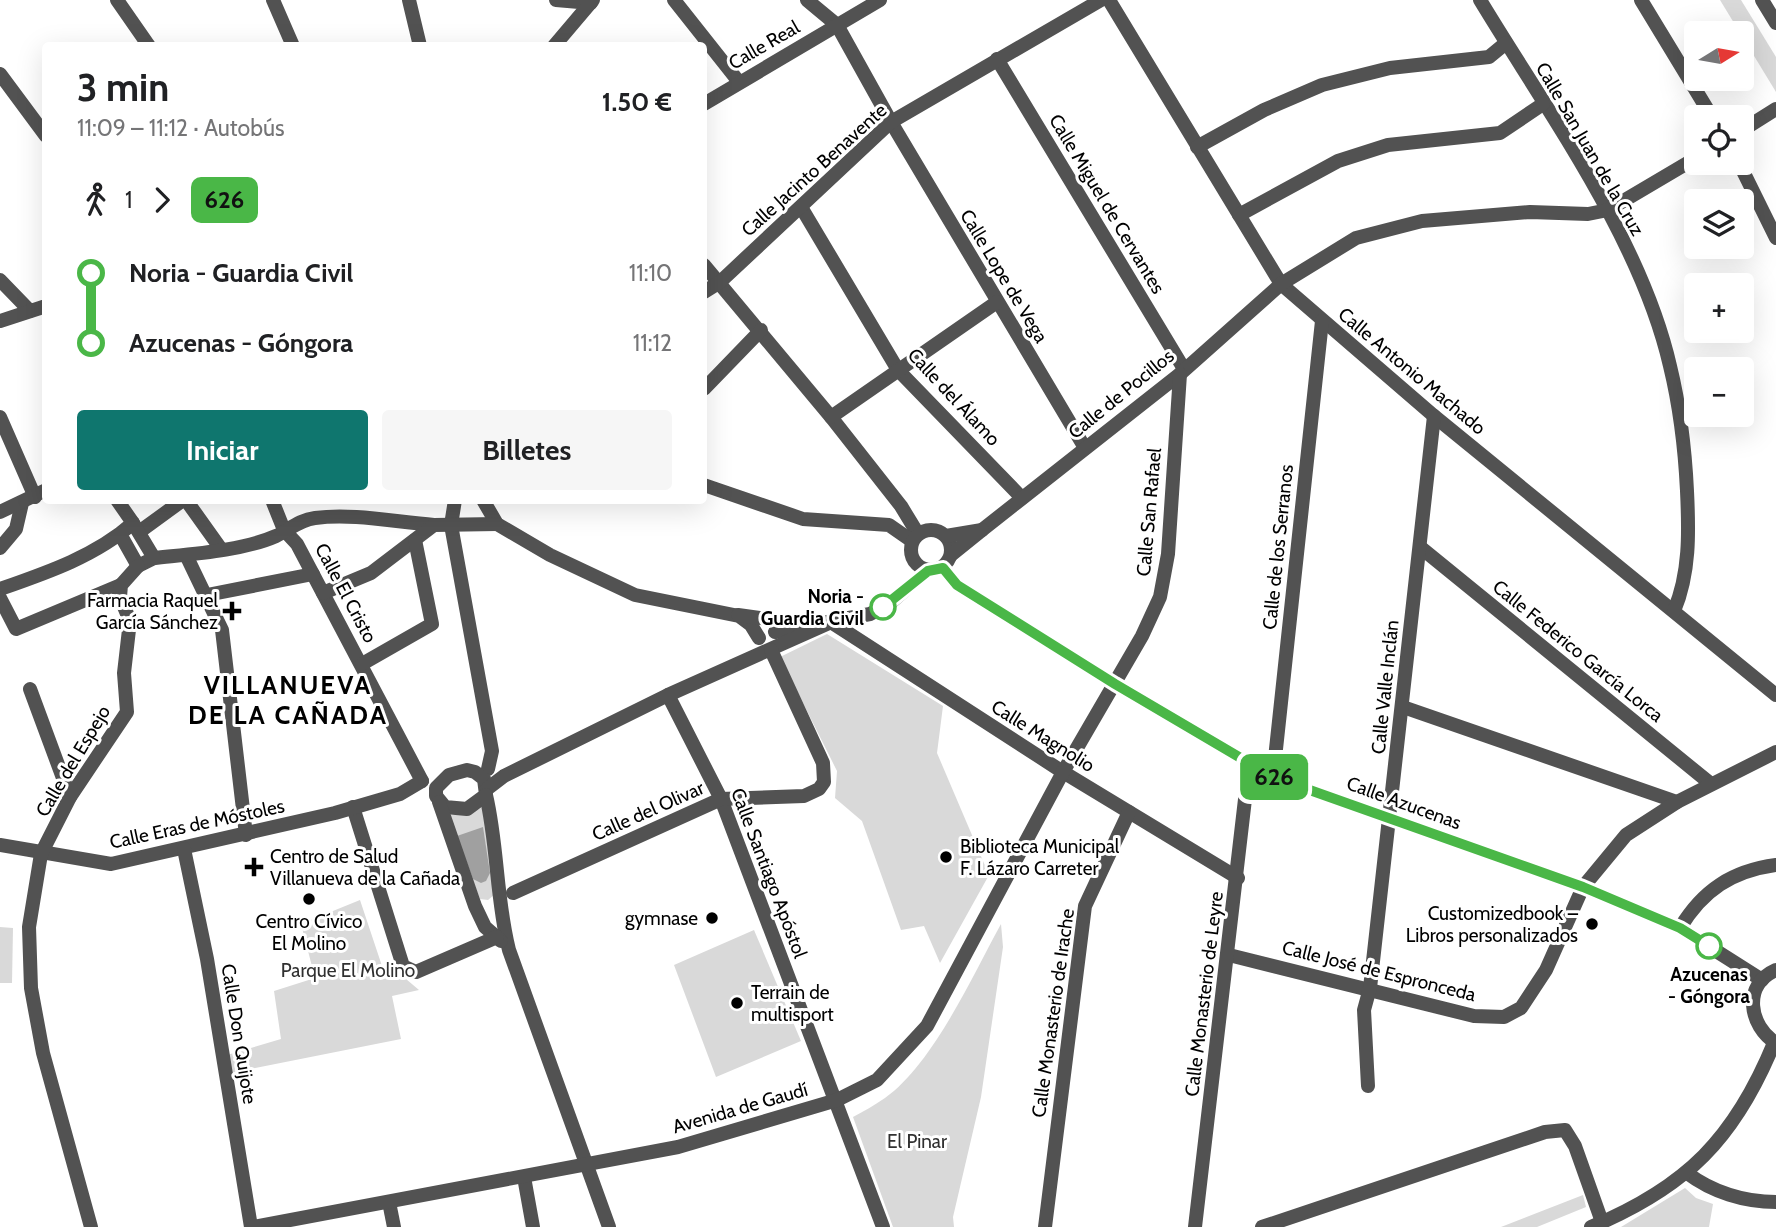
<!DOCTYPE html>
<html lang="es">
<head>
<meta charset="utf-8">
<style>
  body { margin:0; font-family:Cabin,sans-serif; background:#f6f6f6; color:#202124; height:100vh; display:flex; flex-direction:column; font-size:26px; white-space:nowrap }
  * { box-sizing:border-box; margin:0 }
  p { font-size:23px; color:#757577 }
  .icon { flex:none; width:38px; height:38px; fill:none; stroke:currentColor; stroke-width:2; stroke-linecap:round; stroke-linejoin:round }
  .map { position:relative; flex:1; overflow:hidden }
  .side { position:absolute; left:42px; top:42px; width:665px; height:462px; display:flex; flex-direction:column; background:#fff; border-radius:7px; box-shadow:0 7px 28px #0002 }
  .side>* { flex:none }
  .badge { padding:0 14px; border-radius:10px; font-size:24px; line-height:46px }
  .needle { width:46px; rotate:79deg }
  .fabs { position:absolute; left:1684px; top:21px; display:grid; gap:14px }
  .fabs a { display:grid; place-items:center; width:70px; height:70px; border-radius:7px; background:#fff; box-shadow:0 7px 28px #0002; font-size:35px }
  .map>.badge { position:absolute; translate:-50% -50%; box-shadow:0 0 0 4px #fff }
  .legs { display:flex; align-items:center; gap:10px; height:77px; padding:0 35px; font-size:23px }
  .legs p { margin-inline-start:auto }
  .headline { display:flex; align-items:center; justify-content:space-between; height:119px; padding:0 35px }
  h1 { font-size:38px; font-weight:700; line-height:52px }
  .button { display:flex; gap:14px; margin-top:auto; padding:14px 35px }
  .button a { flex:1; height:80px; border-radius:7px; background:#0f766e; color:#fff; font-size:28px; font-weight:700; line-height:80px; text-align:center }
  .button a+a { background:#f6f6f6; color:#202124 }
  ul { padding:0 35px; list-style:none }
  li { display:flex; align-items:center; gap:24px; height:70px; font-size:26px }
  li i { display:grid; place-items:center; width:10px; height:100%; margin:0 9px; background:currentColor }
  li i::after { content:''; width:18px; height:18px; margin:-9px; border:5px solid; border-radius:50%; background:#fff }
  li p { margin-inline-start:auto }
  li:first-child i { background:linear-gradient(#0000 50%,currentColor 0) }
  li:last-child i { background:linear-gradient(currentColor 50%,#0000 0) }
  .map>svg:first-child { display:block }
  .green { fill:#d9d9d9 }
  .water { fill:#a0a0a0 }
  .lines { fill:none; stroke-linecap:round; stroke-linejoin:round }
  .minor { stroke:#525252; stroke-width:14 }
  .tertiary { stroke:#525252; stroke-width:14 }
  .line-1-casing { stroke:#fff; stroke-width:16 }
  .line-1 { stroke:#4ab747; stroke-width:10 }
  .stop-1-dot { fill:#fff; stroke:#4ab747; stroke-width:3.5 }
  .poi-dot { fill:#000; stroke:#fff; stroke-width:2.5 }
  .labels { text-anchor:middle; dominant-baseline:central; stroke-width:6; stroke-linejoin:round; paint-order:stroke }
  .street-label { font-size:19px; fill:#000; stroke:#fff }
  .stop-label { font-size:19px; font-weight:bold; fill:#000; stroke:#fff; text-anchor:end }
  .poi-label { font-size:19px; fill:#000; stroke:#fff; text-anchor:end }
  .park-label { font-size:19px; fill:#303030; stroke:#fff }
  .district-label { font-size:26px; font-weight:bold; letter-spacing:2px; fill:#000; stroke:#fff }
</style>
</head>
<body>
<div class="map">
<svg width="1776" height="1227" viewBox="0 0 1776 1227">
  <rect width="100%" height="100%" fill="#fff"/>
  <g class="green">
    <polygon points="1720,0 1741,0 1776,57 1776,92"/>
    <polygon points="827,634 943,706 937,753 989,875 940,963 924,926 901,930 862,821 835,798 837,771 780,657"/>
    <polygon points="483,807 495,894 488,900 480,899 448,815 466,815"/>
    <polygon points="360,900 383,969 393,968 419,990 392,996 401,1039 230,1073 227,1055 281,1039 274,991 315,978 301,924"/>
    <path d="M1001,924L1003,947L981,1097L953,1217L954,1227H893L853,1117C864,1111 875,1105 885,1098C933,1064 973,975 1001,924Z"/>
    <polygon points="0,927 13,928 12,983 0,983"/>
    <polygon points="754,930 801,1041 716,1077 674,965"/>
    <polygon points="1685,1188 1696,1198 1713,1204 1709,1227 1621,1227"/>
    <polygon points="1583,1195 1586,1207 1537,1227 1501,1227"/>
  </g>
  <polygon class="water" points="483,827 490,873 486,881 481,883 473,879 457,836"/>
  <g class="lines">
    <g class="minor">
      <polyline points="117,0 149,46"/>
      <polyline points="273,0 293,46"/>
      <polyline points="409,0 420,46"/>
      <polyline points="556,0 591,3"/>
      <polyline points="674,0 739,82"/>
      <polyline points="807,0 837,25 891,122 1085,448"/>
      <polyline points="1109,0 1281,284 1434,416 1776,695"/>
      <path d="M1480,0C1547,111 1641,239 1670,366C1680,407 1685,449 1687,491C1689,532 1690,573 1674,611"/>
      <polyline points="1641,0 1712,117"/>
      <polyline points="554,46 593,0"/>
      <polyline points="997,59 1184,369"/>
      <polyline points="0,74 46,136"/>
      <polyline points="1741,131 1776,109"/>
      <polyline points="1197,147 1264,110 1322,85 1390,68 1489,57 1506,43"/>
      <polyline points="1739,163 1776,238"/>
      <polyline points="801,207 898,370 1022,498"/>
      <polyline points="1239,215 1338,161 1388,145 1500,133 1543,104"/>
      <polyline points="704,265 831,417 901,506 918,534"/>
      <polyline points="0,280 30,311"/>
      <polyline points="704,292 720,282 891,122 1101,0"/>
      <polyline points="0,321 46,306"/>
      <polyline points="704,389 761,330"/>
      <polyline points="0,417 35,497"/>
      <polyline points="831,417 997,302"/>
      <polyline points="704,485 803,519 889,525 912,541"/>
      <polyline points="117,500 133,523"/>
      <polyline points="186,500 221,549"/>
      <polyline points="272,500 284,530 297,544 422,781"/>
      <polyline points="455,500 451,525 492,751 488,769"/>
      <polyline points="483,500 497,524 550,555 635,595 739,616 751,625 759,638"/>
      <circle cx="931" cy="550" r="20"/>
      <polyline points="982,530 1180,374 1281,284 1356,238 1422,221 1530,212 1588,214 1608,210 1696,158"/>
      <polyline points="139,532 183,500"/>
      <polyline points="946,536 982,530 951,555"/>
      <polyline points="1420,547 1711,784"/>
      <polyline points="0,548 16,529 22,503"/>
      <polyline points="186,555 222,630 246,835"/>
      <path d="M154,558C191,554 242,551 276,536C289,530 299,520 315,518C353,513 395,522 434,525"/>
      <polyline points="943,568 957,585 1115,684 1273,777 1583,887 1680,928 1762,980"/>
      <path d="M0,589C46,573 96,556 133,523L154,558L138,566L120,534"/>
      <polyline points="323,593 371,573 434,525 497,524"/>
      <polyline points="207,595 313,574"/>
      <polyline points="0,598 16,629 121,585"/>
      <polyline points="738,615 797,623"/>
      <polyline points="831,622 1063,772 1238,878"/>
      <polyline points="775,632 870,614 889,604 927,571"/>
      <polyline points="362,664 432,624 415,540"/>
      <polyline points="30,689 70,797"/>
      <polyline points="668,695 721,799 883,1227"/>
      <polyline points="1403,707 1677,802"/>
      <polygon points="467,770 475,772 484,779 486,795 467,809 445,807 436,796 436,788 449,775"/>
      <polyline points="1273,777 1322,321"/>
      <polyline points="487,789 504,776 668,695 831,622"/>
      <path d="M486,795C498,846 496,899 509,950L609,1227"/>
      <polyline points="439,802 475,906 485,927 501,941"/>
      <polyline points="353,807 403,966 416,972 497,937"/>
      <polyline points="0,845 111,864 335,813 400,794 422,781"/>
      <polyline points="184,849 207,959 251,1227"/>
      <polyline points="513,893 721,799 804,796 819,789 824,782 823,763 771,650"/>
      <path d="M1680,928C1703,890 1732,871 1776,865"/>
      <polyline points="1229,955 1474,1016 1504,1017 1521,1008 1546,970 1583,887 1626,835 1677,802 1776,752"/>
      <polyline points="1368,1086 1364,1010 1370,988 1434,416"/>
      <path d="M1687,1173C1712,1192 1744,1202 1776,1202"/>
      <polyline points="524,1177 533,1227"/>
      <polyline points="389,1202 394,1227"/>
      <polyline points="91,1227 43,1053 31,988 29,927 41,854 70,797 127,712 124,673 130,621 120,597 121,585 138,566"/>
      <polyline points="253,1227 678,1147 837,1100 877,1080 927,1026 1063,772 1142,636 1160,597 1168,554 1180,374"/>
      <polyline points="1045,1227 1085,906 1129,812"/>
      <polyline points="1195,1227 1249,765"/>
      <polyline points="1262,1227 1545,1132 1565,1130 1575,1146 1602,1222"/>
    </g>
    <g class="tertiary">
      <polyline points="1762,0 1776,23"/>
      <polyline points="704,104 880,0"/>
      <polyline points="0,512 46,490"/>
      <path d="M1776,970C1742,985 1749,1026 1776,1043"/>
      <path d="M1591,1227C1687,1187 1735,1138 1774,1043"/>
    </g>
  </g>
  <g class="lines">
    <g class="line-1-casing">
      <polyline id="line-1" points="883,607 928,571 943,568 957,585 1115,684 1273,777 1583,887 1680,928 1709,946"/>
    </g>
    <use href="#line-1" class="line-1"/>
  </g>
  <g class="stop-1-dot">
    <circle cx="883" cy="607" r="12"/>
    <circle cx="1709" cy="946" r="12"/>
  </g>
  <g class="poi-dot">
    <path d="M228.5 600.5h7v7h7v7h-7v7h-7v-7h-7v-7h7z"/>
    <circle cx="946" cy="857" r="7"/>
    <path d="M250.5 856.5h7v7h7v7h-7v7h-7v-7h-7v-7h7z"/>
    <circle cx="309" cy="899" r="7"/>
    <circle cx="712" cy="918" r="7"/>
    <circle cx="1592" cy="924" r="7"/>
    <circle cx="737" cy="1003" r="7"/>
  </g>
  <g class="labels">
    <g class="street-label">
      <text transform="translate(764 45) rotate(-30)">Calle Real</text>
      <text transform="translate(1590 149) rotate(60)">Calle San Juan de la Cruz</text>
      <text transform="translate(814 170) rotate(-42)">Calle Jacinto Benavente</text>
      <text transform="translate(1107 204) rotate(59)">Calle Miguel de Cervantes</text>
      <text transform="translate(1004 276) rotate(59)">Calle Lope de Vega</text>
      <text transform="translate(1412 371) rotate(40)">Calle Antonio Machado</text>
      <text transform="translate(1121 394) rotate(-39)">Calle de Pocillos</text>
      <text transform="translate(954 397) rotate(47)">Calle del Álamo</text>
      <text transform="translate(1149 512) rotate(-85)">Calle San Rafael</text>
      <text transform="translate(1278 547) rotate(-84)">Calle de los Serranos</text>
      <text transform="translate(346 593) rotate(62)">Calle El Cristo</text>
      <text transform="translate(1578 651) rotate(39)">Calle Federico García Lorca</text>
      <text transform="translate(1385 687) rotate(-84)">Calle Valle Inclán</text>
      <text transform="translate(1043 736) rotate(32)">Calle Magnolio</text>
      <text transform="translate(73 761) rotate(-59)">Calle del Espejo</text>
      <text transform="translate(1404 803) rotate(20)">Calle Azucenas</text>
      <text transform="translate(648 811) rotate(-24)">Calle del Olivar</text>
      <text transform="translate(197 824) rotate(-12)">Calle Eras de Móstoles</text>
      <text transform="translate(769 873) rotate(69)">Calle Santiago Apóstol</text>
      <text transform="translate(1379 971) rotate(14)">Calle José de Espronceda</text>
      <text transform="translate(1204 994) rotate(-83)">Calle Monasterio de Leyre</text>
      <text transform="translate(1053 1013) rotate(-82)">Calle Monasterio de Irache</text>
      <text transform="translate(239 1034) rotate(81)">Calle Don Quijote</text>
      <text transform="translate(740 1108) rotate(-16)">Avenida de Gaudí</text>
    </g>
    <g class="stop-label">
      <text x="864" y="596">Noria -<tspan x="864" dy="22">Guardia Civil</tspan></text>
      <text x="1709" y="974" text-anchor="middle">Azucenas<tspan x="1709" dy="22">- Góngora</tspan></text>
    </g>
    <g class="poi-label">
      <text x="218" y="600">Farmacia Raquel<tspan x="218" dy="22">García Sánchez</tspan></text>
      <text x="960" y="846" text-anchor="start">Biblioteca Municipal<tspan x="960" dy="22">F. Lázaro Carreter</tspan></text>
      <text x="270" y="856" text-anchor="start">Centro de Salud<tspan x="270" dy="22">Villanueva de la Cañada</tspan></text>
      <text x="1578" y="913">Customizedbook –<tspan x="1578" dy="22">Libros personalizados</tspan></text>
      <text x="698" y="918">gymnase</text>
      <text x="309" y="921" text-anchor="middle">Centro Cívico<tspan x="309" dy="22">El Molino</tspan></text>
      <text x="751" y="992" text-anchor="start">Terrain de<tspan x="751" dy="22">multisport</tspan></text>
    </g>
    <g class="park-label">
      <text x="348" y="970">Parque El Molino</text>
      <text x="917" y="1141">El Pinar</text>
    </g>
    <g class="district-label">
      <text x="288" y="685">VILLANUEVA<tspan x="288" dy="30">DE LA CAÑADA</tspan></text>
    </g>
  </g>
</svg>
<div class="fabs">
<a><svg class="needle" viewBox="-14 -14 28 28"><path d="M0-13l5 13h-10z" fill="#e53935"/><path d="M0 13l5-13h-10z" fill="#757577"/></svg></a>
<a><svg class="icon" aria-label="locate" viewBox="0 0 24 24"><circle cx="12" cy="12" r="6"/><path d="M12 2v4M12 18v4M2 12h4M18 12h4"/></svg></a>
<a><svg class="icon" aria-label="layers" viewBox="0 0 24 24"><path d="M12 4l9 5-9 5-9-5zM3 14l9 5 9-5"/></svg></a>
<a>+</a>
<a>−</a>
</div>
<b class="badge" style="left:1274px;top:777px;background:#4ab747;color:#111">626</b>
<section class="side">
<div class="headline"><div><h1>3 min</h1><p>11:09 – 11:12 · Autobús</p></div><b>1.50 €</b></div>
<div class="legs"><svg class="icon" aria-label="walk" viewBox="0 0 24 24"><circle cx="13" cy="4" r="2"/><path d="M13 8l-2 6 4 7M11 14l-3 7M7 12l3-4h3l4 4"/></svg>1<svg class="icon" aria-label="forward" viewBox="0 0 24 24"><path d="M9 5l7 7-7 7"/></svg><b class="badge" style="background:#4ab747;color:#111">626</b></div>
<ul>
<li><i style="color:#4ab747"></i><b>Noria - Guardia Civil</b><p>11:10</p></li>
<li><i style="color:#4ab747"></i><b>Azucenas - Góngora</b><p>11:12</p></li>
</ul>
<div class="button"><a>Iniciar</a><a>Billetes</a></div>
</section>
</div>
</body>
</html>
